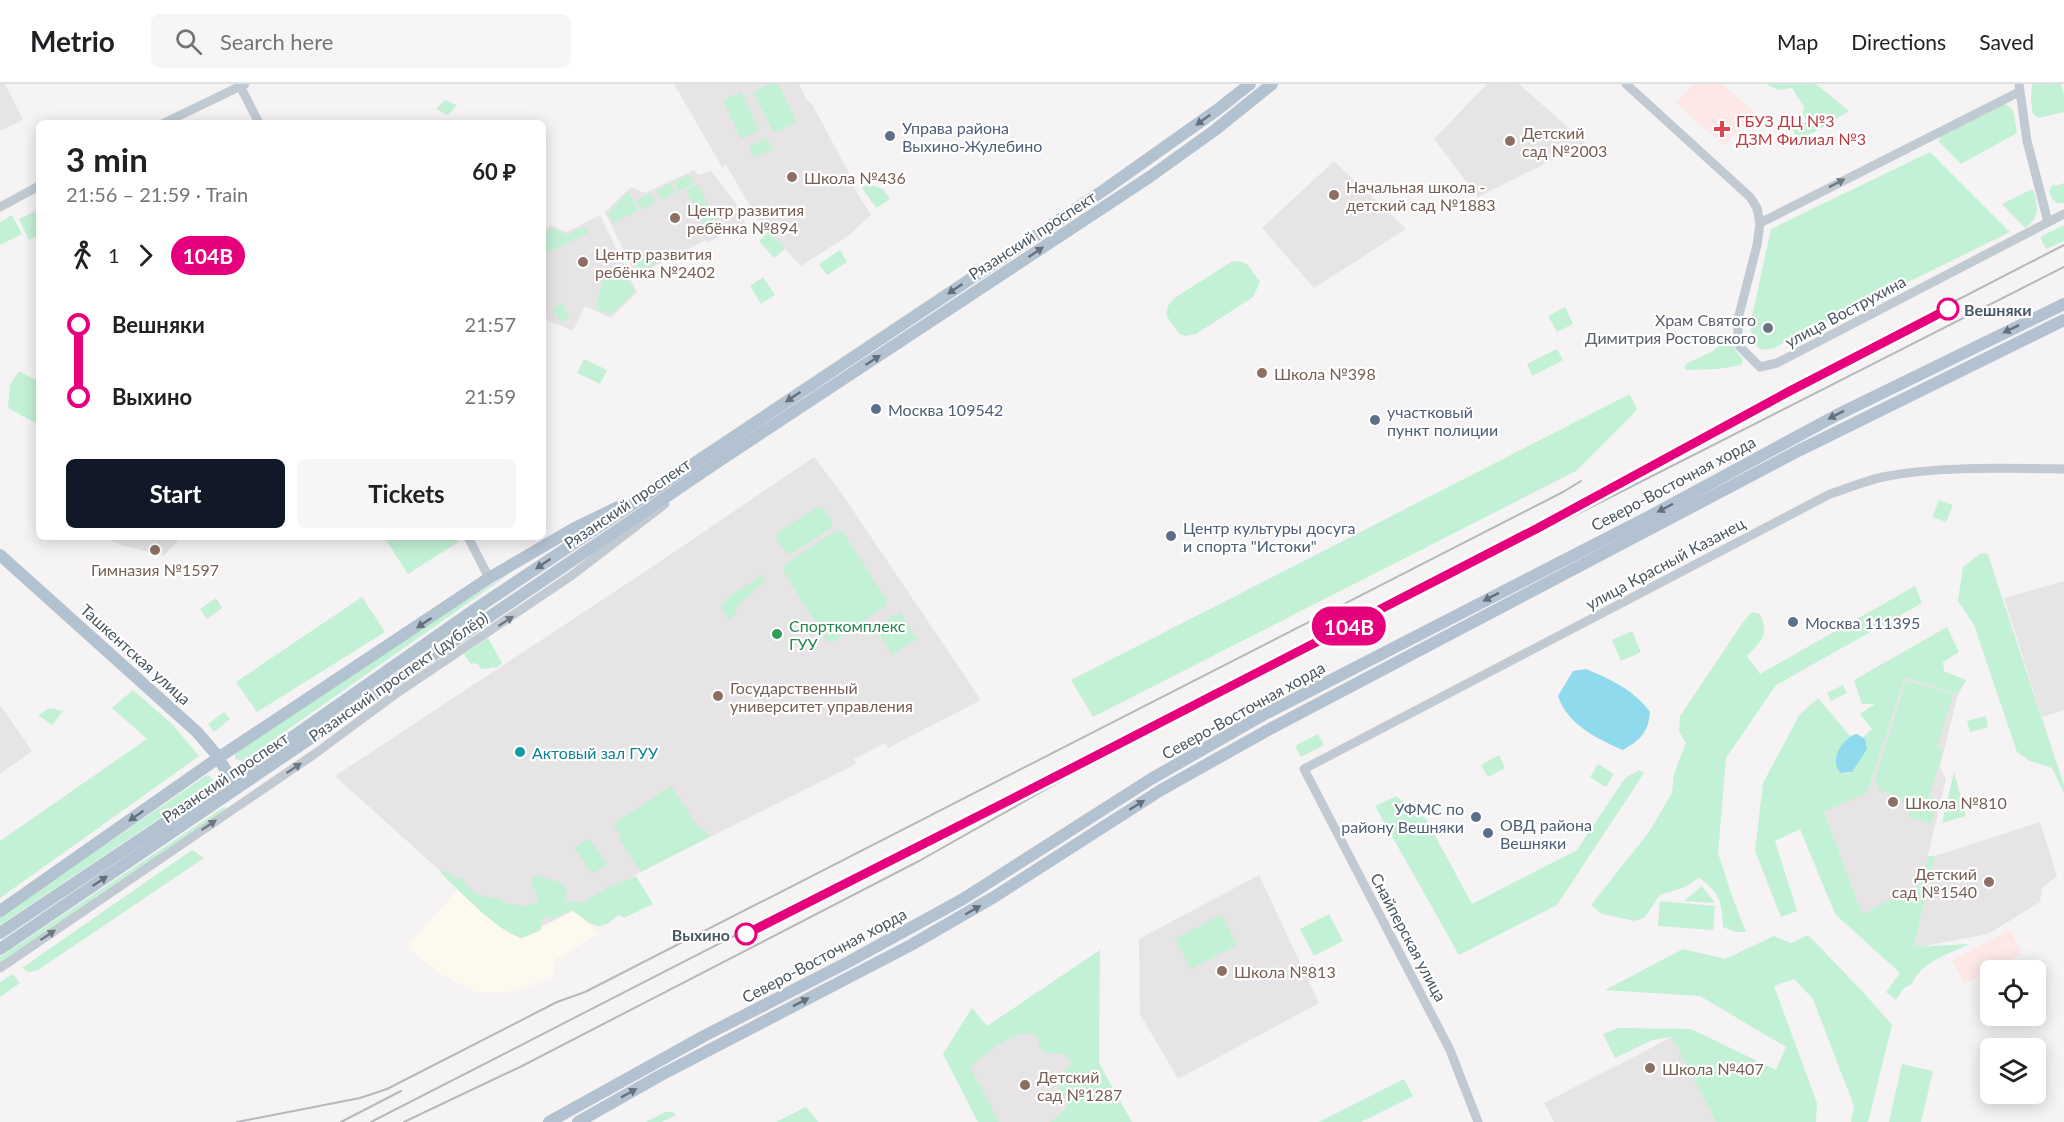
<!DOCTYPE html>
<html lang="en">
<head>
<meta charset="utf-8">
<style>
  body { margin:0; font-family:Lato,sans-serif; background:#f6f6f6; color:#202124; height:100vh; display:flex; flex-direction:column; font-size:22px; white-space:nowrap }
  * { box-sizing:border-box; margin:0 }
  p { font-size:20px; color:#757577 }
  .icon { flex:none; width:33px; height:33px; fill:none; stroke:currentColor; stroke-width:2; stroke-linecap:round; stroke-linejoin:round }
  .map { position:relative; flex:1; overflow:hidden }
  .details { position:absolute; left:36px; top:36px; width:510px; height:420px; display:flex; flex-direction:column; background:#fff; border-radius:9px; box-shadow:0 3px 15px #0003 }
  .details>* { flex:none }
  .badge { padding:0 12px; border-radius:20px; font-size:21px; line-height:39px }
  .tools { position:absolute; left:1980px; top:876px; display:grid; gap:12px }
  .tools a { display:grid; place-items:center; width:66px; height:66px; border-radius:9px; background:#fff; box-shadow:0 3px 15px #0003; font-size:30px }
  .map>.badge { position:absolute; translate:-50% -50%; box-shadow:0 0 0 3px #fff }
  .legs { display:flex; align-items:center; gap:9px; height:66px; padding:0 30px; font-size:20px }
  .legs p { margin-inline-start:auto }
  .headline { display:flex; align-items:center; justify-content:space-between; height:102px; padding:0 30px }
  h1 { font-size:33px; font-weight:700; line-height:45px }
  .primary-button { display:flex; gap:12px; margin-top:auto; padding:12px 30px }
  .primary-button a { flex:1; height:69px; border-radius:9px; background:#111827; color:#fff; font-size:24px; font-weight:700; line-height:69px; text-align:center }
  .primary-button a+a { background:#f6f6f6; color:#202124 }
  ul { padding:0 30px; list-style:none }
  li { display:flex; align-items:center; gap:21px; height:72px; font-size:22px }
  li i { display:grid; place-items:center; width:9px; height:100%; margin:0 8px; background:currentColor }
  li i::after { content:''; width:15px; height:15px; margin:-8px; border:4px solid; border-radius:50%; background:#fff }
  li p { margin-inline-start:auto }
  li:first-child i { background:linear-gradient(#0000 50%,currentColor 0) }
  li:last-child i { background:linear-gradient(currentColor 50%,#0000 0) }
  header { display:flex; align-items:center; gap:36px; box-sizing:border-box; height:84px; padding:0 30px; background:#fff; border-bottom:2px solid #e0e0e0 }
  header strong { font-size:28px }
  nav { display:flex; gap:33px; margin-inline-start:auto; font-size:21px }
  .search { width:420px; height:54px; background:#f6f6f6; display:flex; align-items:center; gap:15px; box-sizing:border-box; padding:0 21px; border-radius:9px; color:#757577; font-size:22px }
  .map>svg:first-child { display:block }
  .commercial { fill:#fdf9ef }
  .education { fill:#e6e4e5 }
  .medical { fill:#fce8e6 }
  .green { fill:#c3f1d5 }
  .water { fill:#90daee }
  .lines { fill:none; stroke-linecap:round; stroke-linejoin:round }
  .minor { stroke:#c1cad2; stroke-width:9 }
  .major { stroke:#b3c2d1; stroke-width:12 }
  .rail { stroke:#b5b8bd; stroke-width:2 }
  .oneway { fill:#64717d }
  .oneway2 { fill:#6e7983 }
  .line-1-casing { stroke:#fff; stroke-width:14 }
  .line-1 { stroke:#e6007e; stroke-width:9 }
  .health-dot { fill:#e0444e; stroke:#fff; stroke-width:2 }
  .service-dot { fill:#5c6f8a; stroke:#fff; stroke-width:2 }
  .education-dot { fill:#8d6e63; stroke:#fff; stroke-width:2 }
  .stop-1-dot { fill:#fff; stroke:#e6007e; stroke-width:3 }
  .worship-dot { fill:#6b7280; stroke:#fff; stroke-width:2 }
  .leisure-dot { fill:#2e9e5b; stroke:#fff; stroke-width:2 }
  .culture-dot { fill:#0f9aa8; stroke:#fff; stroke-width:2 }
  .labels { text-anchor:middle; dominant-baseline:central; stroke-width:4.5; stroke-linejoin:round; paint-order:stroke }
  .health-label { font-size:16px; fill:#be3a42; stroke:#fff; text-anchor:start }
  .service-label { font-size:16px; fill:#4e5e75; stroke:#fff; text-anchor:start }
  .education-label { font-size:16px; fill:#785e54; stroke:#fff; text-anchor:start }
  .street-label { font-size:16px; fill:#4a5661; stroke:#fff }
  .stop-label { font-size:16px; font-weight:bold; fill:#4a5661; stroke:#fff; text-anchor:start }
  .worship-label { font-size:16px; fill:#5b616d; stroke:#fff; text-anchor:end }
  .leisure-label { font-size:16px; fill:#27864d; stroke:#fff; text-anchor:start }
  .culture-label { font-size:16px; fill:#0d838f; stroke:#fff; text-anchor:start }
</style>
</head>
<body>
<header>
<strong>Metrio</strong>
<div class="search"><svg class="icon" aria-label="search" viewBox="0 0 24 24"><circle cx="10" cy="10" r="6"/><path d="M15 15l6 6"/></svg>Search here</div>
<nav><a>Map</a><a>Directions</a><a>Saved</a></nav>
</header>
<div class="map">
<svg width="2064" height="1038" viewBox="0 0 2064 1038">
  <rect width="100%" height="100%" fill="#f5f3f3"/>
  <polygon class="commercial" points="459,804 575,826 598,850 555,876 553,892 521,906 503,909 476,908 461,901 441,890 406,863"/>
  <g class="education">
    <polygon points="0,0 5,0 23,36 0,47"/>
    <polygon points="674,0 799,0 806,15 811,20 812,20 856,102 854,104 871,131 848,152 801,182 759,137 726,81 722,83"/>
    <polygon points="1487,0 1519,0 1586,59 1478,113 1434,55"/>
    <polygon points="1334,77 1406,145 1314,204 1262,144"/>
    <polygon points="694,86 698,91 711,87 735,118 745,140 708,158 706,156 636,192 605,128 631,103 645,109"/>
    <polygon points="600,131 637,208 611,234 585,222 573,247 548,237 543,228 543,148 551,141 567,148"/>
    <polygon points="814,373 838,404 981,616 888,664 885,659 854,675 856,680 644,786 575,826 519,854 459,804 335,692 643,489"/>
    <polygon points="106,453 181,453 164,472 118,460"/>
    <polygon points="2064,497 2064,626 2042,633 2004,514"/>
    <polygon points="1905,594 1958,610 1940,683 1946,695 1921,801 1862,830 1824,726 1867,709"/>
    <polygon points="0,621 32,667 0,690"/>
    <polygon points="2040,738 2057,792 2042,804 2040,818 1988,850 1914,864 1935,772"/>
    <polygon points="1259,791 1319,919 1178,995 1140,930 1139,855"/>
    <polygon points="1046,931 1096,1020 1064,1038 986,1038 955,982"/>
    <polygon points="1672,953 1716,1038 1554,1038 1544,1019"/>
  </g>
  <g class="medical">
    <polygon points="1693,0 1722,0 1754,28 1724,62 1676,19"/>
    <polygon points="2010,846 2022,870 1964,900 1952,876"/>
  </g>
  <g class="green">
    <polygon points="769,0 778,0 797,38 774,49 753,8"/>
    <polygon points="1766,0 1816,0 1849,27 1799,57 1792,45 1807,37 1803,31 1804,23 1792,4 1778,6"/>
    <polygon points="2032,0 2061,0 2064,10 2064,28 2039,34 2033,30 2031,17"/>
    <polygon points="741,8 759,46 741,55 723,16"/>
    <polygon points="445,16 457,21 448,31 436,25"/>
    <polygon points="2003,18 2013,26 2017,49 1961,80 1939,58 1941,48"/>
    <polygon points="767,54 773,65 754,74 749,63"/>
    <path d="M1930,68L2010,148L1776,263C1756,271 1753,259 1750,242L1771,145Z"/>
    <polygon points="689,90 694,100 678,107 674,98"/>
    <polygon points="671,99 675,109 661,116 657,106"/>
    <polygon points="2064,99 2064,119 2057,119 2052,115 2049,107 2053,100 2056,102"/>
    <polygon points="698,100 716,138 705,144 686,106"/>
    <polygon points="868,100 883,105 890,115 876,124 862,104"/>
    <path d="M2030,106L2034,107C2038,123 2040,134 2025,144L2002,120Z"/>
    <polygon points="628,108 638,127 613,139 608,129"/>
    <polygon points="651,109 655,119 641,126 636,116"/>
    <polygon points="39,125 39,151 29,156 19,135"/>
    <polygon points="12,131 22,150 0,161 0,138"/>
    <polygon points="2064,141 2064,157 2046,165 2040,153"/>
    <polygon points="584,142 588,149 543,171 543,151 552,144 567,151"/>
    <polygon points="769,147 785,165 774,174 759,157"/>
    <polygon points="840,166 847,178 827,191 819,180"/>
    <polygon points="656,167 661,177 638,188 634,178"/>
    <polygon points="1239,177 1247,180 1260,198 1253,213 1196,250 1186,252 1179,250 1166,231 1168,222 1173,215 1231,178"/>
    <polygon points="624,186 635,208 610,231 596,224 602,197"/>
    <polygon points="763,193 775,211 761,220 750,202"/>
    <polygon points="562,219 570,234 560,238 553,224"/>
    <polygon points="1565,223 1573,240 1557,248 1548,232"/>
    <polygon points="1728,254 1731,255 1736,267 1743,276 1741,281 1718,285 1687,286 1684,284 1686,280 1713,267"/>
    <polygon points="1557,265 1563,276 1532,292 1527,280"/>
    <polygon points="584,275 607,286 600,300 577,289"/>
    <polygon points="19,287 39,298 39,341 8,324 10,301"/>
    <polygon points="1630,310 1637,326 1576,387 1093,633 1071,596"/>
    <polygon points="1939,416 1953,421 1946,438 1932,433"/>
    <polygon points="817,423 824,425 832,437 831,444 791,470 785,468 776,455 777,449"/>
    <polygon points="837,446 842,447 887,516 886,522 833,558 827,557 784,488 784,481"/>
    <polygon points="384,453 455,453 458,458 408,490"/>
    <polygon points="1981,469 1985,469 1988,471 2064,701 2064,709 2052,684 2030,677 2017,668 1974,541 1958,517 1963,483"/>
    <polygon points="512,488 243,677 235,675 235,671 237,668 455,523"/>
    <polygon points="761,491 765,497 739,520 733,533 729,536 721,523 725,516"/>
    <path d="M1915,502L1922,519L1776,601L1726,674L1718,769L1733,815L1746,848H1735L1723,843C1722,819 1720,808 1699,794L1685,803L1660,811L1645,833L1635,837L1602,830L1591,821L1649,748L1672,709L1674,690L1686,659L1679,647L1680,632L1743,538L1752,528L1760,530C1770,550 1761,558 1747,572L1760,590Z"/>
    <polygon points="362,513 385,548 257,628 236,598"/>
    <polygon points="216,514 222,524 207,535 200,525"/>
    <polygon points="900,528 917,555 892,571 875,544"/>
    <path d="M1947,543L1959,568L1943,578L1944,587L1966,596L1958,610L1905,594L1867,709L1824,727L1862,830L1920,801L1928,772H1935L1914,863L1969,860C1948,871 1921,877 1912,900L1904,904L1896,916L1886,908L1900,889L1835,830L1800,745L1775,757L1797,827L1781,833L1755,767L1763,699L1800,630L1818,614L1850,652L1841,663L1835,679L1845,690L1852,688L1865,655L1863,653L1872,645L1860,630L1875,620H1862L1854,596Z"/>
    <polygon points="1632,547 1641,568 1621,577 1612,556"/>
    <polygon points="488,554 502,579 497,583 481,585 478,580 470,579 464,570"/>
    <polygon points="1906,597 1953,610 1937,664 1943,667 1929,713 1938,716 1931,740 1910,733 1901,713 1880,707 1875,695"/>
    <polygon points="1843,601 1847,609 1831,617 1827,609"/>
    <polygon points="133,606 173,641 199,672 0,814 0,757 147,655 112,624"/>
    <polygon points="50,624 63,627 52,641 38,631"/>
    <polygon points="224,628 230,635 214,648 208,640"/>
    <polygon points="1986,632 1988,643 1970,648 1967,637"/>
    <polygon points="1318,650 1324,661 1301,673 1295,662"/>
    <polygon points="1499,671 1505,684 1488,693 1481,681"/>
    <polygon points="1598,680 1614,690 1606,703 1590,693"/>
    <polygon points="1639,686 1644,689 1557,821 1459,871 1375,722 1396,712 1426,735 1472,820 1577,766 1625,694"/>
    <polygon points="1954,688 1966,732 1942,739"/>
    <polygon points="207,691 213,695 212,699 0,841 0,833"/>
    <polygon points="671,702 699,744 705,745 709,753 641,788 619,755 621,753 613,740"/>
    <polygon points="224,723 226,726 0,880 0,873"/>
    <polygon points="589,754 607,780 592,790 575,764"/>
    <polygon points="192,766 204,774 38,886 29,888 22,884"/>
    <path d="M444,786L456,794L463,795C472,811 483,814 500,814L504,819L526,822L537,819V811L531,799L532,794L537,791L561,799L568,808L564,818H584L607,804L636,792L653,820L624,834L618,831C598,851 591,840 572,826L552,835L545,832L541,835V846L522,854C495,846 462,809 441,789Z"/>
    <polygon points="1702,802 1715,819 1684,817"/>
    <polygon points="1660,817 1715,822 1713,846 1658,842"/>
    <polygon points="1222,830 1237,861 1191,885 1175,855"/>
    <polygon points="1329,830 1343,857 1314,872 1300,845"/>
    <polygon points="1808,851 1865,910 1892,941 1868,1038 1851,1038 1854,1022 1813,915 1794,895 1774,902 1817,1019 1816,1038 1716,1038 1672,953 1652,956 1615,974 1603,950 1618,944 1691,945 1776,986 1786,963 1700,912 1605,906 1683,865 1725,875 1774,852 1791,859"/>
    <path d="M1100,866L1099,979L1132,1038H1050L1067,1024C1067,1013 1060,1009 1057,999L1071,978C1060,962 1048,974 1042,966C1039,962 1038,956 1037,952C1019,940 984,971 970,983L999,1038H978L943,970L972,924L987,942Z"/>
    <polygon points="13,890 20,899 0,913 0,898"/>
    <polygon points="1902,980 1933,987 1921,1038 1889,1038"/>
    <polygon points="1404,995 1413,1012 1361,1038 1319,1038"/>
    <polygon points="806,1023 818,1038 776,1038"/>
    <polygon points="665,1028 672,1028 676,1031 662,1038 646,1038"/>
  </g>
  <g class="water">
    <path d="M1586,585C1610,595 1634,606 1650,628C1648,649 1641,655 1623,666C1597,655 1567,640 1558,612L1573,587Z"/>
    <path d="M1857,650L1865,655L1867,665L1852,688L1841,689C1828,678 1842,653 1857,650Z"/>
  </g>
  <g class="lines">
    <g class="minor">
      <polyline points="239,0 259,39"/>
      <polyline points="1626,0 1750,113 1757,124 1760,139 1757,161 1738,235 1738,250 1740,263 1760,283 1777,279 2064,130"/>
      <polyline points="2019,0 2027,57 2048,138"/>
      <polyline points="164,39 245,0"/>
      <polyline points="0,123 39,102"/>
      <polyline points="1760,139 2019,8"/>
      <polyline points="468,453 489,494"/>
      <polyline points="0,884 316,669 397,609 571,492 665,420"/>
      <path d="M1478,1038L1450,966L1304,685L1830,410C1848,404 1865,397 1883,393C1937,382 2009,384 2064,385"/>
    </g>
    <g class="major">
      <polyline points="0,471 197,648 215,669 234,699"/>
      <polyline points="0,827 218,674 489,494 573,445 618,423"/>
      <polyline points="0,849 268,670 477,524 1104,106 1217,26 1250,0"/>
      <polyline points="0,865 719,377 1151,92 1215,46 1272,0"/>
      <polyline points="549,1038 704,952 850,877 963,815 1151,695 1263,631 1650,432 1837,331 2064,220"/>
      <polyline points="578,1038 661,991 911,861 994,813 1161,706 1268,646 1798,367 2064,236"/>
    </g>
    <g class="rail">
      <polyline points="1528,455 2064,183"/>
      <polyline points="237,1038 360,1014 387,1005 557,918 585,908 1563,408 1581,397"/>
      <polyline points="341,1038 401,1007"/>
      <polyline points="371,1038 1536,441 1785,305 2064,161"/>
      <polyline points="404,1038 522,982 919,777 1073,690 1509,465"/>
    </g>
  </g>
  <defs><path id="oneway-solid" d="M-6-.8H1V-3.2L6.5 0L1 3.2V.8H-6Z" transform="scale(1.5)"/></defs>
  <g class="oneway">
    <use href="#oneway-solid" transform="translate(1203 36) rotate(144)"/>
    <use href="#oneway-solid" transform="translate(1036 168) rotate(-34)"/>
    <use href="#oneway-solid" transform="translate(955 205) rotate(146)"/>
    <use href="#oneway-solid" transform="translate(2011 245) rotate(154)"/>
    <use href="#oneway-solid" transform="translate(873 276) rotate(-33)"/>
    <use href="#oneway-solid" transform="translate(793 313) rotate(146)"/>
    <use href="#oneway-solid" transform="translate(1836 331) rotate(153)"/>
    <use href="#oneway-solid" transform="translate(1665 424) rotate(152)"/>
    <use href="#oneway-solid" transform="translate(543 480) rotate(146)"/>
    <use href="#oneway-solid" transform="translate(1491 513) rotate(153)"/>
    <use href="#oneway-solid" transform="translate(424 539) rotate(146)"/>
    <use href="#oneway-solid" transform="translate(1137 721) rotate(-32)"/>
    <use href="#oneway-solid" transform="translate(136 732) rotate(145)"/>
    <use href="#oneway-solid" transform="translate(100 797) rotate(-34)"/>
    <use href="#oneway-solid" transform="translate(973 826) rotate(-30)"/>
    <use href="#oneway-solid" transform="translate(801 918) rotate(-27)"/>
    <use href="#oneway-solid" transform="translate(629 1009) rotate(-29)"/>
  </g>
  <g class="oneway2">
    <use href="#oneway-solid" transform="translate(1837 99) rotate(-27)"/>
    <use href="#oneway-solid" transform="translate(506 537) rotate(-33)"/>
    <use href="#oneway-solid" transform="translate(294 684) rotate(-34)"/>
    <use href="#oneway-solid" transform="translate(209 741) rotate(-34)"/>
    <use href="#oneway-solid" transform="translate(48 851) rotate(-34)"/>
  </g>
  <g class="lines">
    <g class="line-1-casing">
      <polyline id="line-1" points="746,850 1010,716 1538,444 1786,309 1948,225"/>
    </g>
    <use href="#line-1" class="line-1"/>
  </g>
  <path class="health-dot" d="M1719 36h6v6h6v6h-6v6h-6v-6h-6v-6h6z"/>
  <g class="service-dot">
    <circle cx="890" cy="52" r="6"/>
    <circle cx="876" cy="325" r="6"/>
    <circle cx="1375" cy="336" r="6"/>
    <circle cx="1171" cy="452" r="6"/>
    <circle cx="1793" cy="538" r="6"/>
    <circle cx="1476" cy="733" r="6"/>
    <circle cx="1488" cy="749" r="6"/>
  </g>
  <g class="education-dot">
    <circle cx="1510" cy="57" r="6"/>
    <circle cx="792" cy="93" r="6"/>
    <circle cx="1334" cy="111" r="6"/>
    <circle cx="675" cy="134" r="6"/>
    <circle cx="583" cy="178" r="6"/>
    <circle cx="1262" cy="289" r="6"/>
    <circle cx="155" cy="466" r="6"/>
    <circle cx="718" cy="612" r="6"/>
    <circle cx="1893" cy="718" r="6"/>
    <circle cx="1989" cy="798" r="6"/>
    <circle cx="1222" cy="887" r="6"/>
    <circle cx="1650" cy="984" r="6"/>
    <circle cx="1025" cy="1001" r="6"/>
  </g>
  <g class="stop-1-dot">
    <circle cx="1948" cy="225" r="10"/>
    <circle cx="746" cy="850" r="10"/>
  </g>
  <circle class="worship-dot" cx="1768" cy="244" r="6"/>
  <circle class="leisure-dot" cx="777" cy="550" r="6"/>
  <circle class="culture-dot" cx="520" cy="668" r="6"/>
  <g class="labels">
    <g class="health-label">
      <text x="1736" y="36">ГБУЗ ДЦ №3<tspan x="1736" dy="18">ДЗМ Филиал №3</tspan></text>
    </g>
    <g class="service-label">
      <text x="902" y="43">Управа района<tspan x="902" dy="18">Выхино-Жулебино</tspan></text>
      <text x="888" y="325">Москва 109542</text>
      <text x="1387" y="327">участковый<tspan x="1387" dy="18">пункт полиции</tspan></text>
      <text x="1183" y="443">Центр культуры досуга<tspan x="1183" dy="18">и спорта "Истоки"</tspan></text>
      <text x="1805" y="538">Москва 111395</text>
      <text x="1464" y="724" text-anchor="end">УФМС по<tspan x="1464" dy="18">району Вешняки</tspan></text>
      <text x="1500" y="740">ОВД района<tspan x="1500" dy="18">Вешняки</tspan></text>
    </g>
    <g class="education-label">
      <text x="1522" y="48">Детский<tspan x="1522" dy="18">сад №2003</tspan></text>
      <text x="804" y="93">Школа №436</text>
      <text x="1346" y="102">Начальная школа -<tspan x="1346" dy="18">детский сад №1883</tspan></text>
      <text x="687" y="125">Центр развития<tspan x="687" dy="18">ребёнка №894</tspan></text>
      <text x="595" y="169">Центр развития<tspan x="595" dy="18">ребёнка №2402</tspan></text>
      <text x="1274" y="289">Школа №398</text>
      <text x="155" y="485" text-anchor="middle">Гимназия №1597</text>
      <text x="730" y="603">Государственный<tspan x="730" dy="18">университет управления</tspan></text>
      <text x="1905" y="718">Школа №810</text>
      <text x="1977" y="789" text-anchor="end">Детский<tspan x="1977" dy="18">сад №1540</tspan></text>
      <text x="1234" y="887">Школа №813</text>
      <text x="1662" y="984">Школа №407</text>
      <text x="1037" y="992">Детский<tspan x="1037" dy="18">сад №1287</tspan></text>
    </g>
    <g class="street-label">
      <text transform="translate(1032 151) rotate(-33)">Рязанский проспект</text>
      <text transform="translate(1845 227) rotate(-28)">улица Вострухина</text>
      <text transform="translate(1673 399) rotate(-28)">Северо-Восточная хорда</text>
      <text transform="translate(627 419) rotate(-34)">Рязанский проспект</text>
      <text transform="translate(1665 479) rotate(-28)">улица Красный Казанец</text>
      <text transform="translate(136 570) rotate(42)">Ташкентская улица</text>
      <text transform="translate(398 592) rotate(-35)">Рязанский проспект (дублёр)</text>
      <text transform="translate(1243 626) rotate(-29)">Северо-Восточная хорда</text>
      <text transform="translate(225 693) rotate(-34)">Рязанский проспект</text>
      <text transform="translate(1409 853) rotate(62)">Снайперская улица</text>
      <text transform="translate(824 871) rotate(-28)">Северо-Восточная хорда</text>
    </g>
    <g class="stop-label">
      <text x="1964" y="225">Вешняки</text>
      <text x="730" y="850" text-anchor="end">Выхино</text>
    </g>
    <g class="worship-label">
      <text x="1756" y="235">Храм Святого<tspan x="1756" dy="18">Димитрия Ростовского</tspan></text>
    </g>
    <g class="leisure-label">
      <text x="789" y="541">Спорткомплекс<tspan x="789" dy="18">ГУУ</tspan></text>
    </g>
    <g class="culture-label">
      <text x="532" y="668">Актовый зал ГУУ</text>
    </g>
  </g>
</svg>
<div class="tools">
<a><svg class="icon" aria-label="locate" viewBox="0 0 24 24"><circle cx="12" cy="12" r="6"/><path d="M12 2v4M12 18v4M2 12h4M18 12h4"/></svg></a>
<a><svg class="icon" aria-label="layers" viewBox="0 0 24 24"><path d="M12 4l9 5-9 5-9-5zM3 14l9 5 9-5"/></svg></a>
</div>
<b class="badge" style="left:1349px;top:542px;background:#e6007e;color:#fff">104В</b>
<section class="details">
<div class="headline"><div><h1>3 min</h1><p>21:56 – 21:59 · Train</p></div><b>60 ₽</b></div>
<div class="legs"><svg class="icon" aria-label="walk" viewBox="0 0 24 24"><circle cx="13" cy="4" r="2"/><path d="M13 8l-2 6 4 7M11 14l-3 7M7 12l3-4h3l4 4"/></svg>1<svg class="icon" aria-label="forward" viewBox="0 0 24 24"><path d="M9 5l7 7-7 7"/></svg><b class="badge" style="background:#e6007e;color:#fff">104В</b></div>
<ul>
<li><i style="color:#e6007e"></i><b>Вешняки</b><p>21:57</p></li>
<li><i style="color:#e6007e"></i><b>Выхино</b><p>21:59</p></li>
</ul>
<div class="primary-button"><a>Start</a><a>Tickets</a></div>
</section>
</div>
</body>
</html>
